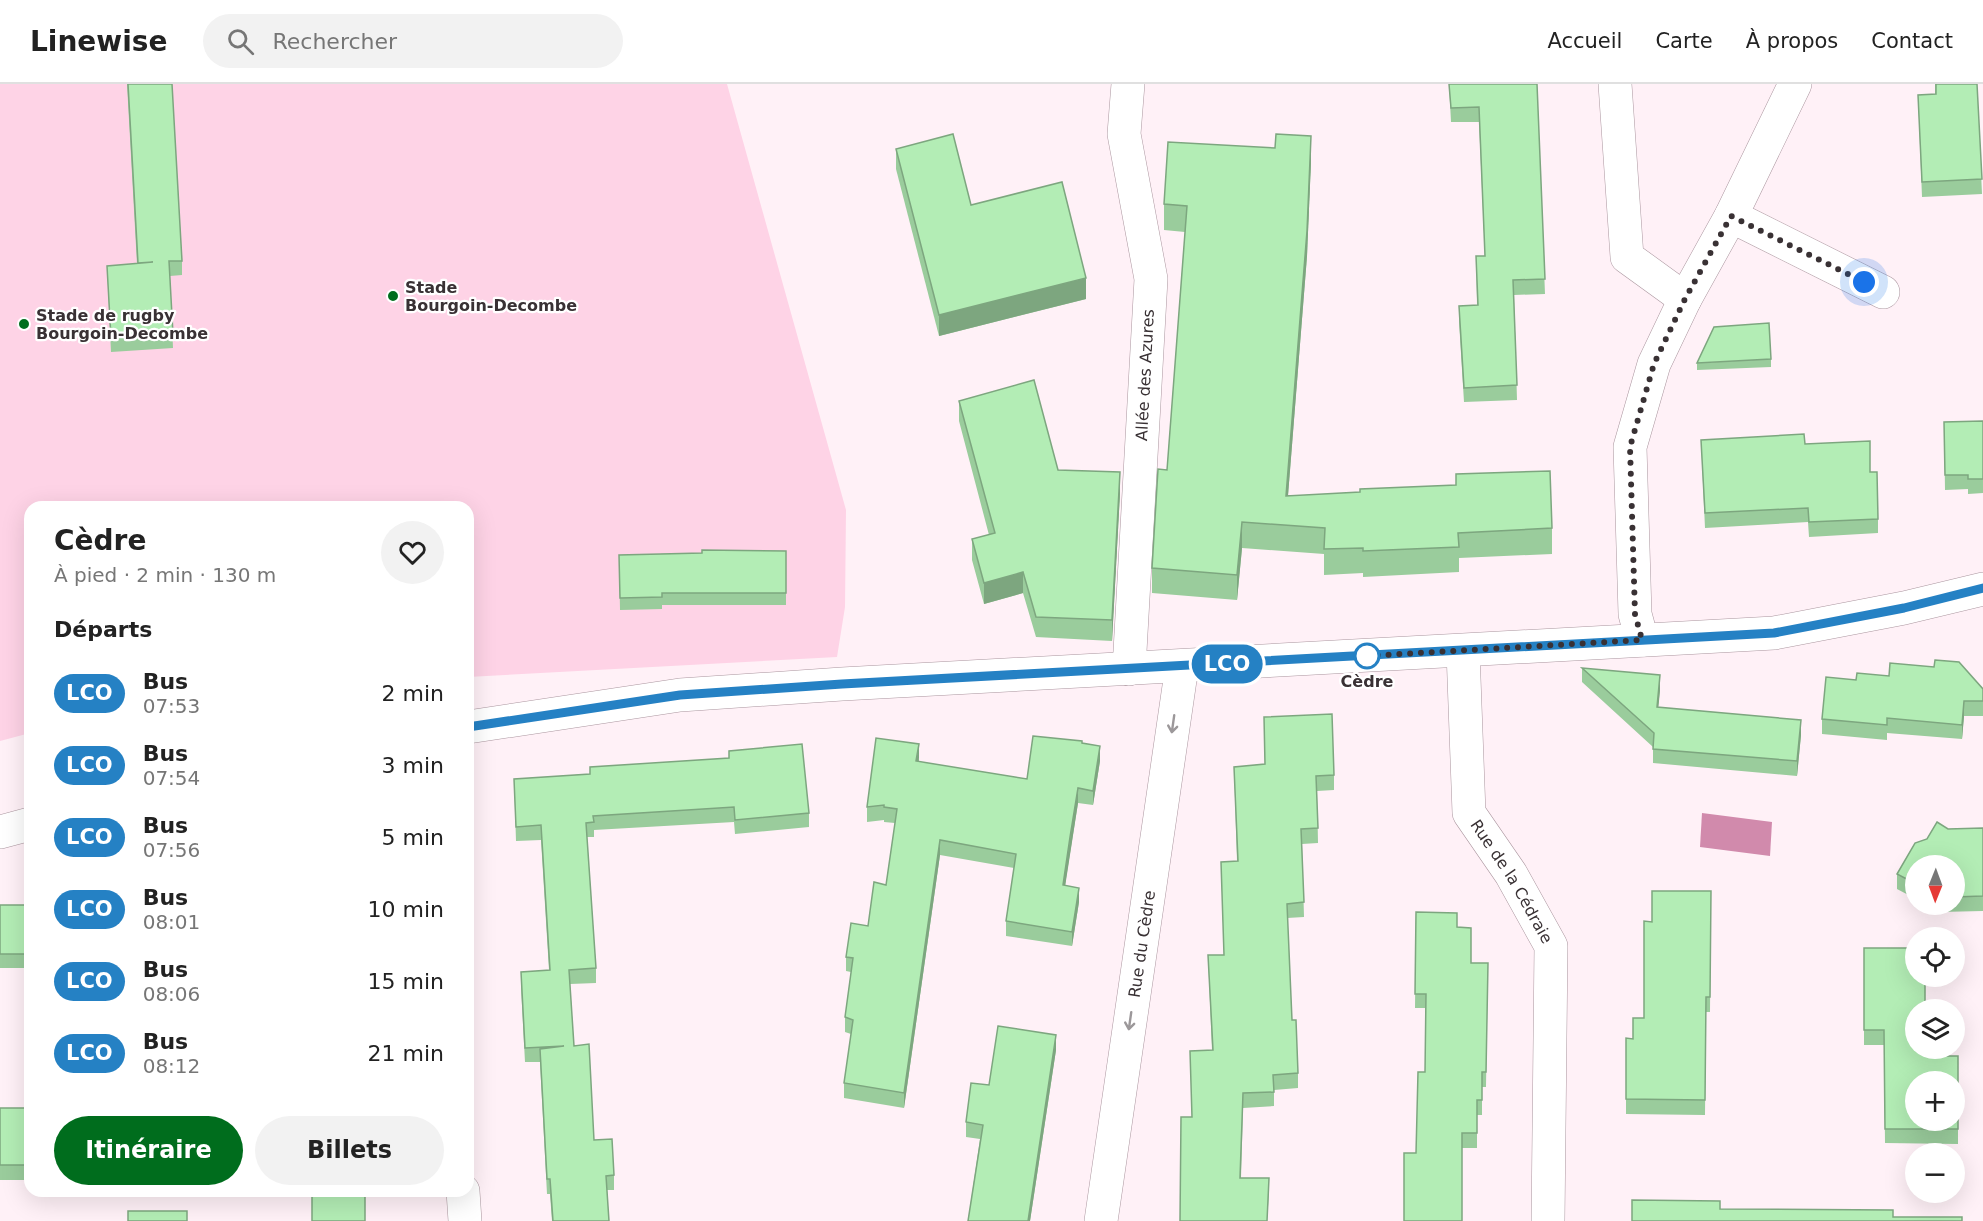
<!DOCTYPE html>
<html lang="fr">
<head>
<meta charset="utf-8">
<style>
  body { margin:0; font-family:"DejaVu Sans",sans-serif; background:#f2f2f2; color:#222; height:100vh; display:flex; flex-direction:column; font-size:22px; white-space:nowrap }
  * { box-sizing:border-box; margin:0 }
  p { font-size:20px; color:#767676 }
  .icon { flex:none; width:33px; height:33px; fill:none; stroke:currentColor; stroke-width:2; stroke-linecap:round; stroke-linejoin:round }
  .map { position:relative; flex:1; overflow:hidden }
  .side { position:absolute; left:24px; top:417px; width:450px; height:696px; display:flex; flex-direction:column; background:#fff; border-radius:18px; box-shadow:0 6px 24px #0002 }
  .side>* { flex:none }
  .badge { padding:0 12px; border-radius:20px; font-size:21px; line-height:39px }
  .needle { width:39px; rotate:181deg }
  .fabs { position:absolute; left:1905px; top:771px; display:grid; gap:12px }
  .fabs a { display:grid; place-items:center; width:60px; height:60px; border-radius:50%; background:#fff; box-shadow:0 6px 24px #0002; font-size:30px }
  .you { position:absolute; width:30px; height:30px; margin:-15px; border:4px solid #fff; border-radius:50%; background:#1a73e8; box-shadow:0 0 0 9px #1a73e833 }
  .map>.badge { position:absolute; translate:-50% -50%; box-shadow:0 0 0 3px #fff }
  h2 { padding:0 30px; font-size:22px; line-height:54px }
  .round { display:grid; place-items:center; flex:none; width:63px; height:63px; border-radius:32px; background:#f2f2f2 }
  .overview { display:flex; align-items:center; justify-content:space-between; height:102px; padding:0 30px }
  h1 { font-size:28px; font-weight:600; line-height:45px }
  .button { display:flex; gap:12px; margin-top:auto; padding:12px 30px }
  .button a { flex:1; height:69px; border-radius:36px; background:#006d1d; color:#fff; font-size:24px; font-weight:600; line-height:69px; text-align:center }
  .button a+a { background:#f2f2f2; color:#222 }
  ul { padding:0; list-style:none }
  li { display:flex; align-items:center; gap:18px; height:72px; padding:0 30px }
  li div { flex:1 }
  li b { display:block; font-size:22px }
  li em { font-style:normal }
  li .badge { min-width:66px; font-weight:700; text-align:center }
  header { display:flex; align-items:center; gap:36px; box-sizing:border-box; height:84px; padding:0 30px; background:#fff; border-bottom:2px solid #e0e0e0 }
  header strong { font-size:28px }
  nav { display:flex; gap:33px; margin-inline-start:auto; font-size:21px }
  .search { width:420px; height:54px; background:#f2f2f2; display:flex; align-items:center; gap:15px; box-sizing:border-box; padding:0 21px; border-radius:33px; color:#767676; font-size:22px }
  .map>svg:first-child { display:block }
  .green { fill:#fed3e6 }
  .water { fill:#d18aac }
  .lines { fill:none; stroke-linecap:round; stroke-linejoin:round }
  .minor-casing { stroke:#ab969f; stroke-width:34 }
  .tertiary-casing { stroke:#ab969f; stroke-width:34 }
  .minor { stroke:#fff; stroke-width:33 }
  .tertiary { stroke:#fff; stroke-width:33 }
  .wall { fill:#9acc9c }
  .shaded-wall { fill:#7da67f }
  .building { fill:#b3edb5; stroke:#7da67f; stroke-width:1.5; fill-rule:evenodd }
  .oneway { stroke:#9c989a }
  .line-casing { stroke:#fff; stroke-width:14 }
  .line { stroke:#2581c4; stroke-width:9 }
  .walk { stroke:#393134; stroke-width:6; stroke-dasharray:0 10.8 }
  .poi-dot { fill:#006d1d; stroke:#fff; stroke-width:2 }
  .stop-dot { fill:#fff; stroke:#2581c4; stroke-width:3 }
  .labels { text-anchor:middle; dominant-baseline:central; stroke-width:4.5; stroke-linejoin:round; paint-order:stroke }
  .poi-label { font-size:16px; font-weight:bold; fill:#393134; stroke:#fff; text-anchor:start }
  .street-label { font-size:16px; fill:#393134; stroke:#fff }
  .stop-label { font-size:16px; font-weight:bold; fill:#393134; stroke:#fff }
</style>
</head>
<body>
<header>
<strong>Linewise</strong>
<div class="search"><svg class="icon" aria-label="search" viewBox="0 0 24 24"><circle cx="10" cy="10" r="6"/><path d="M15 15l6 6"/></svg>Rechercher</div>
<nav><a>Accueil</a><a>Carte</a><a>À propos</a><a>Contact</a></nav>
</header>
<div class="map">
<svg width="1983" height="1137" viewBox="0 0 1983 1137">
  <rect width="100%" height="100%" fill="#fff1f7"/>
  <polygon class="green" points="0,0 727,0 846,426 845,523 837,573 468,593 468,423 30,423 30,649 0,657"/>
  <polygon class="water" points="1702,729 1772,738 1770,772 1700,763"/>
  <g class="lines">
    <g class="minor-casing">
      <g id="minor">
        <polyline points="1128,0 1124,50 1151,195 1129,585"/>
        <polyline points="1615,0 1627,173 1685,215"/>
        <polyline points="1731,132 1883,208"/>
        <polyline points="1642,556 1635,530 1630,363 1654,280 1685,215 1731,132 1795,0"/>
        <path id="s1" d="M1463,567L1469,729L1511,790L1551,862L1548,1137"/>
        <polyline points="463,1107 465,1137"/>
        <path id="s2" d="M1101,1137L1182,582"/>
      </g>
    </g>
    <g class="tertiary-casing">
      <g id="tertiary">
        <polyline points="468,643 680,611 842,600 1774,549 1904,524 1983,505"/>
        <polyline points="0,748 30,740"/>
      </g>
    </g>
    <use href="#minor" class="minor"/>
    <use href="#tertiary" class="tertiary"/>
  </g>
  <g class="wall">
    <polygon points="127,0 172,0 182,177 182,191 170,192 173,264 111,268 107,182 137,180"/>
    <polygon points="1449,0 1537,0 1545,210 1514,211 1517,316 1464,318 1459,237 1459,222 1477,221 1476,172 1485,172 1479,38 1451,38"/>
    <polygon points="1935,0 1977,0 1982,110 1922,113 1918,11 1935,10"/>
    <polygon points="896,65 971,121 1086,215 939,252 896,85"/>
    <polygon points="1311,77 1307,172 1288,411 1552,444 1552,470 1459,474 1459,488 1363,493 1363,489 1324,491 1324,470 1242,464 1237,516 1152,509 1152,484 1167,386 1185,148 1164,146 1164,120"/>
    <polygon points="1771,275 1771,283 1697,286 1697,279"/>
    <polygon points="959,317 1058,386 1120,409 1112,557 1036,553 1023,509 984,520 972,476 972,455 989,451 959,337"/>
    <polygon points="1983,337 1983,409 1968,410 1968,405 1945,406 1944,338"/>
    <polygon points="1701,356 1805,360 1870,388 1878,435 1878,449 1809,453 1808,438 1705,444"/>
    <polygon points="786,467 786,521 662,521 662,525 620,526 619,471"/>
    <polygon points="1582,584 1660,606 1658,623 1801,651 1797,692 1653,679 1653,663 1582,598"/>
    <polygon points="1983,605 1983,632 1964,632 1962,655 1887,649 1887,656 1822,650 1822,635"/>
    <polygon points="1264,633 1334,691 1334,706 1317,707 1318,759 1302,760 1304,833 1287,834 1292,936 1298,989 1298,1004 1274,1006 1274,1022 1243,1024 1241,1094 1269,1109 1267,1137 1180,1137 1192,1033 1212,966 1208,871 1224,871 1221,778 1237,777 1234,683 1265,680"/>
    <polygon points="1082,659 1100,677 1093,721 1078,719 1065,801 1079,818 1072,862 1006,852 1006,837 1014,784 940,771 904,1024 844,1014 844,999 851,950 845,948 845,933 851,888 846,887 846,873 868,842 886,801 895,739 884,738 884,736 867,738 867,723 919,674 919,678 1027,695"/>
    <polygon points="729,667 809,729 809,743 735,750 734,738 594,746 594,753 587,753 596,884 596,899 570,900 574,962 594,1056 614,1091 614,1106 607,1106 609,1137 552,1137 550,1110 547,1110 540,978 525,978 521,903 521,888 549,886 541,756 516,757 514,695 590,690 729,674"/>
    <polygon points="1983,744 1983,827 1939,828 1926,820 1954,820 1954,782 1916,782 1916,815 1897,805 1897,790 1948,745"/>
    <polygon points="1711,807 1710,928 1706,928 1705,1031 1626,1030 1626,954 1633,955"/>
    <rect x="0" y="821" width="30" height="63"/>
    <polygon points="1416,828 1457,843 1471,879 1488,879 1486,1003 1482,1003 1482,1031 1477,1031 1477,1064 1462,1064 1462,1137 1416,1069 1425,988 1425,924 1415,924"/>
    <polygon points="1864,864 1925,923 1934,972 1958,972 1958,1060 1885,1059 1884,961 1864,961"/>
    <polygon points="1056,966 1030,1137 968,1137 980,1055 966,1053 966,1038 989,1001"/>
    <rect x="0" y="1024" width="30" height="72"/>
  </g>
  <g class="shaded-wall">
    <polygon points="1311,52 1311,77 1307,172 1286,437 1286,412"/>
    <polygon points="1086,194 1086,215 939,252 939,231"/>
    <polygon points="1120,388 1120,409 1112,557 1112,536"/>
    <polygon points="1242,438 1242,464 1237,516 1237,491"/>
    <polygon points="1023,488 1023,509 984,520 984,499"/>
    <polygon points="1660,591 1660,606 1657,638 1657,623"/>
    <polygon points="1964,617 1964,632 1962,655 1962,641"/>
    <polygon points="1801,636 1801,651 1797,692 1797,677"/>
    <polygon points="919,660 919,674 916,692 916,677"/>
    <polygon points="1100,662 1100,677 1093,721 1093,707"/>
    <polygon points="1078,704 1078,719 1063,816 1063,801"/>
    <polygon points="940,756 940,771 904,1024 904,1009"/>
    <polygon points="1079,804 1079,818 1072,862 1072,848"/>
    <polygon points="1056,951 1056,966 1030,1137 1028,1137"/>
  </g>
  <g class="building">
    <polygon points="128,0 172,0 182,177 169,177 173,250 111,254 107,182 153,178 138,179"/>
    <polygon points="1449,0 1537,0 1545,195 1513,196 1517,301 1464,304 1459,222 1478,221 1476,172 1485,172 1479,23 1451,24"/>
    <polygon points="1936,0 1977,0 1982,95 1922,98 1918,11 1936,10"/>
    <polygon points="953,50 971,121 1062,98 1086,194 939,231 896,65"/>
    <polygon points="1276,50 1311,52 1307,147 1286,412 1360,408 1360,405 1456,401 1456,390 1550,387 1552,444 1458,449 1459,463 1363,467 1363,464 1324,465 1325,444 1242,438 1237,491 1152,484 1158,385 1167,386 1187,122 1164,120 1168,58 1275,64"/>
    <polygon points="1769,239 1771,275 1697,279 1714,243"/>
    <polygon points="1034,296 1058,386 1120,388 1112,536 1036,533 1023,488 984,499 972,455 995,449 959,317"/>
    <polygon points="1983,337 1983,395 1968,395 1968,391 1945,391 1944,338"/>
    <polygon points="1804,350 1805,360 1870,357 1870,388 1877,388 1878,435 1809,438 1808,424 1705,429 1701,356"/>
    <polygon points="702,466 786,467 786,509 662,509 662,513 620,514 619,471 702,469"/>
    <polygon points="1935,576 1959,578 1983,605 1983,617 1964,617 1962,641 1887,634 1887,641 1822,635 1826,593 1856,596 1857,589 1889,592 1890,579 1934,583"/>
    <polygon points="1582,584 1660,591 1657,623 1801,636 1797,677 1653,665 1654,649"/>
    <polygon points="1332,630 1334,691 1316,692 1318,744 1301,745 1304,818 1287,820 1292,936 1296,936 1298,989 1273,991 1274,1008 1243,1009 1240,1094 1269,1094 1267,1137 1180,1137 1181,1033 1192,1033 1190,967 1213,966 1208,871 1224,871 1221,778 1238,777 1234,683 1265,680 1264,633"/>
    <polygon points="1033,652 1082,657 1082,659 1100,662 1093,707 1078,704 1070,753 1063,801 1079,804 1072,848 1006,837 1016,770 940,756 904,1009 844,999 853,936 845,933 853,874 846,873 851,839 868,842 874,798 886,801 897,725 884,723 884,721 867,723 876,654 919,660 916,677 1027,695"/>
    <polygon points="802,660 809,729 735,736 734,723 593,732 594,738 586,739 596,884 569,886 574,962 589,960 594,1056 612,1055 614,1091 606,1092 609,1137 553,1137 550,1095 547,1095 540,965 564,962 525,964 521,888 550,886 541,741 516,743 514,695 590,690 590,683 729,674 729,667"/>
    <polygon points="1937,738 1948,745 1983,744 1983,812 1954,813 1954,782 1916,782 1916,800 1897,790 1915,759 1927,755"/>
    <polygon points="1652,807 1711,807 1710,913 1706,913 1705,1016 1626,1015 1626,954 1633,955 1633,934 1644,934 1644,837 1652,838"/>
    <rect x="0" y="821" width="30" height="49"/>
    <polygon points="1416,828 1457,829 1457,843 1471,844 1471,879 1488,879 1486,988 1482,988 1482,1016 1477,1016 1477,1049 1462,1049 1462,1137 1404,1137 1404,1069 1416,1069 1418,988 1425,988 1426,910 1415,910"/>
    <path d="M1864,864H1916V892H1925V923L1933,922V926H1916V964H1934V972H1958V1045H1885L1884,946H1864ZM1916,998H1954V1036H1916Z"/>
    <polygon points="998,942 1056,951 1028,1137 968,1137 983,1041 966,1038 971,999 989,1001"/>
    <rect x="0" y="1024" width="30" height="57"/>
    <rect x="312" y="1107" width="53" height="30"/>
    <polygon points="1632,1116 1720,1117 1720,1125 1893,1126 1893,1133 1962,1133 1962,1137 1632,1137"/>
    <rect x="128" y="1127" width="59" height="10"/>
  </g>
  <defs><path id="oneway-shaft" d="M-6 0H5M1.5-3L5.5 0L1.5 3" fill="none" stroke-width="1.6" stroke-linecap="round" stroke-linejoin="round" transform="scale(1.5)"/></defs>
  <g class="oneway">
    <use href="#oneway-shaft" transform="translate(1173 640) rotate(98)"/>
    <use href="#oneway-shaft" transform="translate(1130 937) rotate(98)"/>
  </g>
  <g class="lines">
    <g class="line-casing">
      <polyline id="line" points="468,643 680,611 842,600 1774,549 1904,524 1983,504"/>
    </g>
    <use href="#line" class="line"/>
    <polyline class="walk" points="1367,572 1642,556 1635,530 1630,363 1654,280 1685,215 1731,132 1864,198"/>
  </g>
  <g class="poi-dot">
    <circle cx="393" cy="212" r="6"/>
    <circle cx="24" cy="240" r="6"/>
  </g>
  <circle class="stop-dot" cx="1367" cy="572" r="12"/>
  <g class="labels">
    <g class="poi-label">
      <text x="405" y="203">Stade<tspan x="405" dy="18">Bourgoin-Decombe</tspan></text>
      <text x="36" y="231">Stade de rugby<tspan x="36" dy="18">Bourgoin-Decombe</tspan></text>
    </g>
    <g class="street-label">
      <text transform="translate(1145 291) rotate(-87)">Allée des Azures</text>
      <text stroke="none"><textPath href="#s1" startOffset="243">Rue de la Cédraie</textPath></text>
      <text stroke="none"><textPath href="#s2" startOffset="280">Rue du Cèdre</textPath></text>
    </g>
    <g class="stop-label">
      <text x="1367" y="597">Cèdre</text>
    </g>
  </g>
</svg>
<div class="fabs">
<a><svg class="needle" viewBox="-14 -14 28 28"><path d="M0-13l5 13h-10z" fill="#e53935"/><path d="M0 13l5-13h-10z" fill="#767676"/></svg></a>
<a><svg class="icon" aria-label="locate" viewBox="0 0 24 24"><circle cx="12" cy="12" r="6"/><path d="M12 2v4M12 18v4M2 12h4M18 12h4"/></svg></a>
<a><svg class="icon" aria-label="layers" viewBox="0 0 24 24"><path d="M12 4l9 5-9 5-9-5zM3 14l9 5 9-5"/></svg></a>
<a>+</a>
<a>−</a>
</div>
<div class="you" style="left:1864px;top:198px"></div>
<b class="badge" style="left:1227px;top:580px;background:#2581c4;color:#fff">LCO</b>
<section class="side">
<div class="overview"><div><h1>Cèdre</h1><p>À pied · 2 min · 130 m</p></div><a class="round"><svg class="icon" aria-label="heart" viewBox="0 0 24 24"><path d="M12 20l-8-8c-3-5 5-10 8-4 3-6 11-1 8 4z"/></svg></a></div>
<h2>Départs</h2>
<ul>
<li><span class="badge" style="background:#2581c4;color:#fff">LCO</span><div><b>Bus</b><p>07:53</p></div><em>2 min</em></li>
<li><span class="badge" style="background:#2581c4;color:#fff">LCO</span><div><b>Bus</b><p>07:54</p></div><em>3 min</em></li>
<li><span class="badge" style="background:#2581c4;color:#fff">LCO</span><div><b>Bus</b><p>07:56</p></div><em>5 min</em></li>
<li><span class="badge" style="background:#2581c4;color:#fff">LCO</span><div><b>Bus</b><p>08:01</p></div><em>10 min</em></li>
<li><span class="badge" style="background:#2581c4;color:#fff">LCO</span><div><b>Bus</b><p>08:06</p></div><em>15 min</em></li>
<li><span class="badge" style="background:#2581c4;color:#fff">LCO</span><div><b>Bus</b><p>08:12</p></div><em>21 min</em></li>
</ul>
<div class="button"><a>Itinéraire</a><a>Billets</a></div>
</section>
</div>
</body>
</html>
